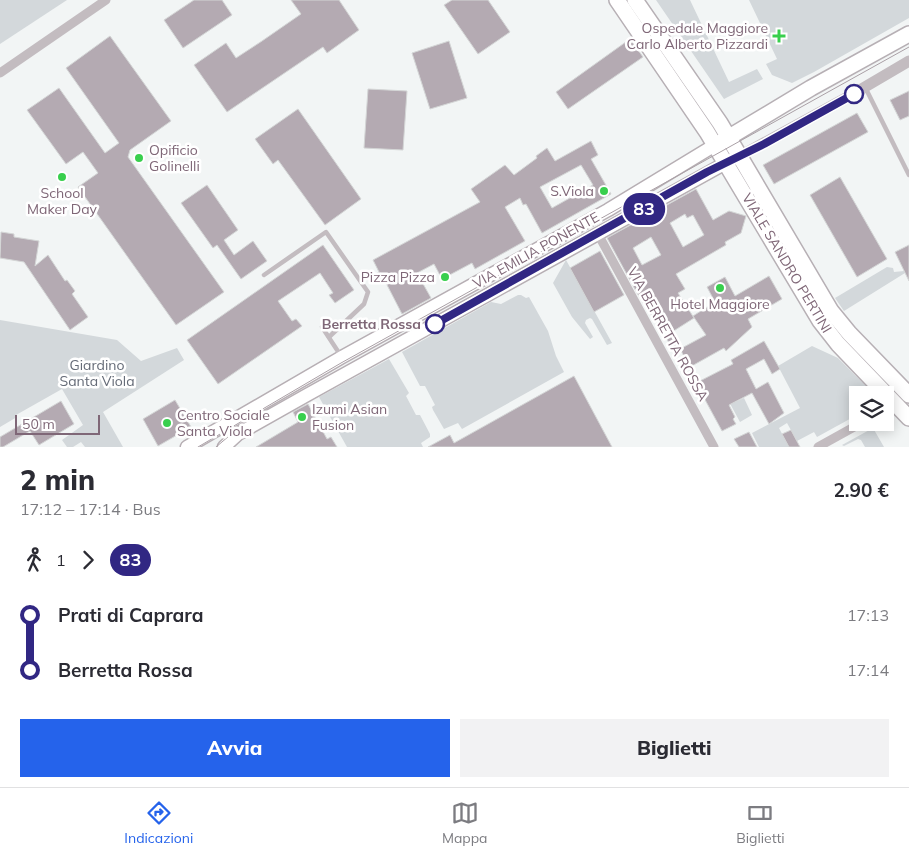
<!DOCTYPE html>
<html lang="it">
<head>
<meta charset="utf-8">
<style>
  body { margin:0; font-family:Mulish,sans-serif; background:#f2f2f3; color:#2b2b33; height:100vh; display:flex; flex-direction:column; font-size:19px; white-space:nowrap }
  * { box-sizing:border-box; margin:0 }
  p { font-size:16px; color:#7c7c81 }
  .icon { flex:none; width:28px; height:28px; fill:none; stroke:currentColor; stroke-width:2; stroke-linecap:round; stroke-linejoin:round }
  .map { position:relative; height:447px; overflow:hidden }
  .panel { display:flex; flex-direction:column; background:#fff; flex:1 }
  .panel>* { flex:none }
  .badge { padding:0 10px; border-radius:16px; font-size:18px; line-height:32px }
  .buttons { position:absolute; left:849px; top:386px; display:grid; gap:10px }
  .buttons a { display:grid; place-items:center; width:45px; height:45px; border-radius:0px; background:#fff; box-shadow:0 2px 12px #0003; font-size:25px }
  .scale { position:absolute; left:15px; bottom:12px; width:85px; box-sizing:border-box; padding-left:5px; border:2px solid #7f6777; border-top:0; font-size:14px; line-height:18px; white-space:nowrap; color:#7f6777; -webkit-text-stroke:4px #fff; paint-order:stroke }
  .map>.badge { position:absolute; translate:-50% -50%; box-shadow:0 0 0 2px #fff }
  .legs { display:flex; align-items:center; gap:8px; height:55px; padding:0 20px; font-size:16px }
  .legs p { margin-inline-start:auto }
  .overview { display:flex; align-items:center; justify-content:space-between; height:85px; padding:0 20px }
  h1 { font-size:28px; font-weight:800; line-height:38px }
  .primary-button { display:flex; gap:10px; margin-top:auto; padding:10px 20px }
  .primary-button a { flex:1; height:58px; border-radius:0px; background:#2563eb; color:#fff; font-size:20px; font-weight:800; line-height:58px; text-align:center }
  .primary-button a+a { background:#f2f2f3; color:#2b2b33 }
  ul { padding:0 20px; list-style:none }
  li { display:flex; align-items:center; gap:18px; height:55px; font-size:19px }
  li i { display:grid; place-items:center; width:8px; height:100%; margin:0 6px; background:currentColor }
  li i::after { content:''; width:12px; height:12px; margin:-6px; border:4px solid; border-radius:50%; background:#fff }
  li p { margin-inline-start:auto }
  li:first-child i { background:linear-gradient(#0000 50%,currentColor 0) }
  li:last-child i { background:linear-gradient(currentColor 50%,#0000 0) }
  .menu { display:flex; justify-content:space-around; align-items:center; height:70px; border-top:1px solid #e1e1e2; background:#fff; font-size:14px; color:#7c7c81 }
  .menu a { display:grid; justify-items:center; gap:2px }
  .menu .current { color:#2563eb }
  .map>svg:first-child { display:block }
  .green { fill:#d3d8db }
  .building { fill:#b4aab2; stroke:#d4d6d6; fill-rule:evenodd }
  .lines { fill:none; stroke-linecap:round; stroke-linejoin:round }
  .secondary-casing { stroke:#b7afb4; stroke-width:15 }
  .primary-casing { stroke:#b7b0b5; stroke-width:18 }
  .service { stroke:#c3bcc0; stroke-width:4.5 }
  .minor { stroke:#c3bcc0; stroke-width:9 }
  .tertiary { stroke:#c3bcc0; stroke-width:11 }
  .secondary { stroke:#fff; stroke-width:12 }
  .primary { stroke:#fff; stroke-width:15 }
  .tram { stroke:#aaa0a6; stroke-width:1 }
  .line-1-casing { stroke:#fff; stroke-width:11 }
  .line-1 { stroke:#312783; stroke-width:8 }
  .poi-dot { fill:#38cf4d; stroke:#fff; stroke-width:2 }
  .stop-1-dot { fill:#fff; stroke:#312783; stroke-width:2.5 }
  .labels { text-anchor:middle; dominant-baseline:central; stroke-width:5; stroke-linejoin:round; paint-order:stroke }
  .poi-label { font-size:14px; fill:#7f6777; stroke:#fff; text-anchor:end }
  .street-label { font-size:14px; fill:#7f6777; stroke:#fff }
  .stop-label { font-size:14px; font-weight:bold; fill:#7f6777; stroke:#fff; text-anchor:end }
  .park-label { font-size:14px; fill:#656b77; stroke:#fff }
</style>
</head>
<body>
<div class="map">
<svg width="909" height="447" viewBox="0 0 909 447">
  <rect width="100%" height="100%" fill="#f2f5f5"/>
  <g class="green">
    <polygon points="0,0 67,0 0,44"/>
    <polygon points="656,0 690,0 729,82 757,69 763,79 724,99"/>
    <polygon points="749,0 909,0 909,18 814,72 792,83 772,75 766,64 777,59"/>
    <polygon points="566,260 612,343 607,345 592,319 590,318 586,320 585,323 593,337 590,339 572,317 553,283"/>
    <polygon points="887,267 893,268 894,272 904,271 905,273 844,311 835,298"/>
    <polygon points="518,295 521,295 526,298 529,297 548,331 556,356 564,372 462,429 458,423 444,429 433,410 432,407 435,405 425,386 420,386 402,352 491,302 501,304"/>
    <polygon points="0,320 117,340 141,361 177,348 184,360 103,412 123,447 85,447 81,442 73,447 67,447 62,440 83,425 62,389 16,415 17,417 0,427"/>
    <polygon points="812,346 838,358 875,395 858,395 857,415 817,437 814,432 797,441 787,423 779,428 789,447 759,447 752,433 800,408 778,366"/>
    <polygon points="389,359 409,393 406,396 416,415 420,415 430,434 430,437 421,443 423,447 347,447 319,397"/>
    <polygon points="732,395 735,402 744,398 752,415 740,422 727,398"/>
    <polygon points="873,428 884,447 865,447 861,440 858,439 844,446 842,445"/>
  </g>
  <g class="building">
    <polygon points="194,0 222,0 232,15 183,48 164,20"/>
    <polygon points="291,0 339,0 359,30 327,53 323,47 227,112 194,65 226,43 236,58 262,41 301,14"/>
    <polygon points="452,0 488,0 510,32 478,54 444,5"/>
    <polygon points="110,36 171,121 130,150 128,157 224,292 176,325 78,187 98,173 83,152 66,164 27,110 59,88 105,153 119,143 66,68"/>
    <polygon points="630,39 643,57 568,109 556,92"/>
    <polygon points="449,41 467,98 430,109 412,53"/>
    <polygon points="368,89 407,91 403,150 364,148"/>
    <polygon points="909,91 909,116 900,120 890,100"/>
    <polygon points="298,109 361,199 325,225 278,160 273,164 255,139"/>
    <polygon points="857,113 868,132 774,184 763,165"/>
    <path d="M591,141L598,155L591,159L611,194L542,233L526,204L523,205L520,198L505,207L525,241L475,269L472,263L442,279L434,264L417,273L431,298L402,314L385,281L380,284L375,274L379,272L373,260L480,202L471,189L505,165L514,175L537,158L536,156L547,148L555,161ZM581,165L593,185L552,208L540,187Z"/>
    <polygon points="840,177 887,259 857,277 810,195"/>
    <polygon points="207,185 238,230 224,240 234,255 253,241 267,261 241,279 217,245 213,248 181,203"/>
    <path d="M696,189L713,220L729,211L746,216L741,233L725,242L726,245L676,274L685,289L678,293L694,318L672,332L682,348L675,352L637,293L607,238ZM685,214L687,218L693,215L704,235L683,247L670,223ZM651,237L661,255L642,265L633,248Z"/>
    <polygon points="1,232 14,234 14,237 39,241 35,266 48,255 65,281 67,280 75,291 72,294 88,317 70,330 24,262 0,258"/>
    <polygon points="323,245 354,290 335,303 329,295 333,293 320,273 278,301 292,321 296,319 302,326 218,384 187,340"/>
    <polygon points="909,245 909,281 895,252"/>
    <polygon points="600,251 624,295 594,312 570,268"/>
    <polygon points="769,276 782,299 748,319 752,327 726,351 724,348 690,367 680,349 706,335 693,316 715,302 707,287 725,277 735,296"/>
    <polygon points="764,341 780,369 772,374 764,359 746,369 756,389 768,382 784,413 769,424 752,393 729,405 735,417 733,419 736,424 722,431 696,383 733,364 731,360"/>
    <polygon points="574,376 612,447 428,447 450,435 454,443"/>
    <polygon points="175,400 191,427 158,446 143,419"/>
    <polygon points="61,401 74,424 39,445 30,431 3,447 0,447 0,437"/>
    <polygon points="308,404 327,439 331,437 337,447 256,447 298,422 293,412"/>
    <polygon points="791,430 800,447 789,447 782,434"/>
    <polygon points="749,432 757,447 739,447 734,439"/>
  </g>
  <g class="lines">
    <g class="secondary-casing">
      <g id="secondary">
        <polyline points="187,447 342,357 608,210 715,145"/>
        <polyline points="224,447 238,434 307,395 733,159"/>
      </g>
    </g>
    <g class="primary-casing">
      <g id="primary">
        <polyline points="617,0 707,132 820,321 838,344 909,418"/>
        <polyline points="635,0 720,123 831,311 849,333 909,395"/>
        <polyline points="721,142 811,88 909,34"/>
      </g>
    </g>
    <g class="service">
      <polyline points="865,87 909,175"/>
      <polyline points="264,275 326,232 368,292 364,304 329,337"/>
      <polyline points="322,327 341,356"/>
    </g>
    <g class="minor">
      <polyline points="0,73 106,0"/>
      <polyline points="598,234 714,447"/>
      <polyline points="885,410 896,403"/>
      <polyline points="818,447 863,422"/>
    </g>
    <polyline class="tertiary" points="740,156 853,94 909,61"/>
    <use href="#secondary" class="secondary"/>
    <use href="#primary" class="primary"/>
    <g class="tram">
      <polyline points="198,447 341,363 909,47"/>
      <polyline points="216,447 235,431"/>
    </g>
  </g>
  <g class="lines">
    <g class="line-1-casing">
      <polyline id="line-1" points="435,324 707,172 764,144 854,94"/>
    </g>
    <use href="#line-1" class="line-1"/>
  </g>
  <g class="poi-dot">
    <path d="M776.5 28.5h5v5h5v5h-5v5h-5v-5h-5v-5h5z"/>
    <circle cx="139" cy="158" r="5"/>
    <circle cx="62" cy="177" r="5"/>
    <circle cx="604" cy="191" r="5"/>
    <circle cx="445" cy="277" r="5"/>
    <circle cx="720" cy="288" r="5"/>
    <circle cx="302" cy="417" r="5"/>
    <circle cx="167" cy="423" r="5"/>
  </g>
  <g class="stop-1-dot">
    <circle cx="854" cy="94" r="9"/>
    <circle cx="435" cy="324" r="9"/>
  </g>
  <g class="labels">
    <g class="poi-label">
      <text x="768" y="28">Ospedale Maggiore<tspan x="768" dy="16">Carlo Alberto Pizzardi</tspan></text>
      <text x="149" y="150" text-anchor="start">Opificio<tspan x="149" dy="16">Golinelli</tspan></text>
      <text x="594" y="191">S.Viola</text>
      <text x="62" y="193" text-anchor="middle">School<tspan x="62" dy="16">Maker Day</tspan></text>
      <text x="435" y="277">Pizza Pizza</text>
      <text x="720" y="304" text-anchor="middle">Hotel Maggiore</text>
      <text x="312" y="409" text-anchor="start">Izumi Asian<tspan x="312" dy="16">Fusion</tspan></text>
      <text x="177" y="415" text-anchor="start">Centro Sociale<tspan x="177" dy="16">Santa Viola</tspan></text>
    </g>
    <g class="street-label">
      <text transform="translate(536 250) rotate(-29)">VIA EMILIA PONENTE</text>
      <text transform="translate(787 263) rotate(59)">VIALE SANDRO PERTINI</text>
      <text transform="translate(668 334) rotate(61)">VIA BERRETTA ROSSA</text>
    </g>
    <g class="stop-label">
      <text x="421" y="324">Berretta Rossa</text>
    </g>
    <g class="park-label">
      <text x="97" y="365">Giardino<tspan x="97" dy="16">Santa Viola</tspan></text>
    </g>
  </g>
</svg>
<div class="buttons">
<a><svg class="icon" aria-label="layers" viewBox="0 0 24 24"><path d="M12 4l9 5-9 5-9-5zM3 14l9 5 9-5"/></svg></a>
</div>
<div class="scale">50 m</div>
<b class="badge" style="left:644px;top:209px;background:#312783;color:#fff">83</b>
</div>
<section class="panel">
<div class="overview"><div><h1>2 min</h1><p>17:12 – 17:14 · Bus</p></div><b>2.90 €</b></div>
<div class="legs"><svg class="icon" aria-label="walk" viewBox="0 0 24 24"><circle cx="13" cy="4" r="2"/><path d="M13 8l-2 6 4 7M11 14l-3 7M7 12l3-4h3l4 4"/></svg>1<svg class="icon" aria-label="forward" viewBox="0 0 24 24"><path d="M9 5l7 7-7 7"/></svg><b class="badge" style="background:#312783;color:#fff">83</b></div>
<ul>
<li><i style="color:#312783"></i><b>Prati di Caprara</b><p>17:13</p></li>
<li><i style="color:#312783"></i><b>Berretta Rossa</b><p>17:14</p></li>
</ul>
<div class="primary-button"><a>Avvia</a><a>Biglietti</a></div>
</section>
<nav class="menu">
<a class="current"><svg class="icon" aria-label="directions" viewBox="0 0 24 24"><path d="M12 3l9 9-9 9-9-9zM9 14v-3h6M13 9l2 2-2 2"/></svg>Indicazioni</a>
<a><svg class="icon" aria-label="map" viewBox="0 0 24 24"><path d="M3 6l6-2 6 2 6-2v14l-6 2-6-2-6 2zM9 4v14M15 6v14"/></svg>Mappa</a>
<a><svg class="icon" aria-label="tickets" viewBox="0 0 24 24"><path d="M3 7h18v10H3zM15 7v10"/></svg>Biglietti</a>
</nav>
</body>
</html>
